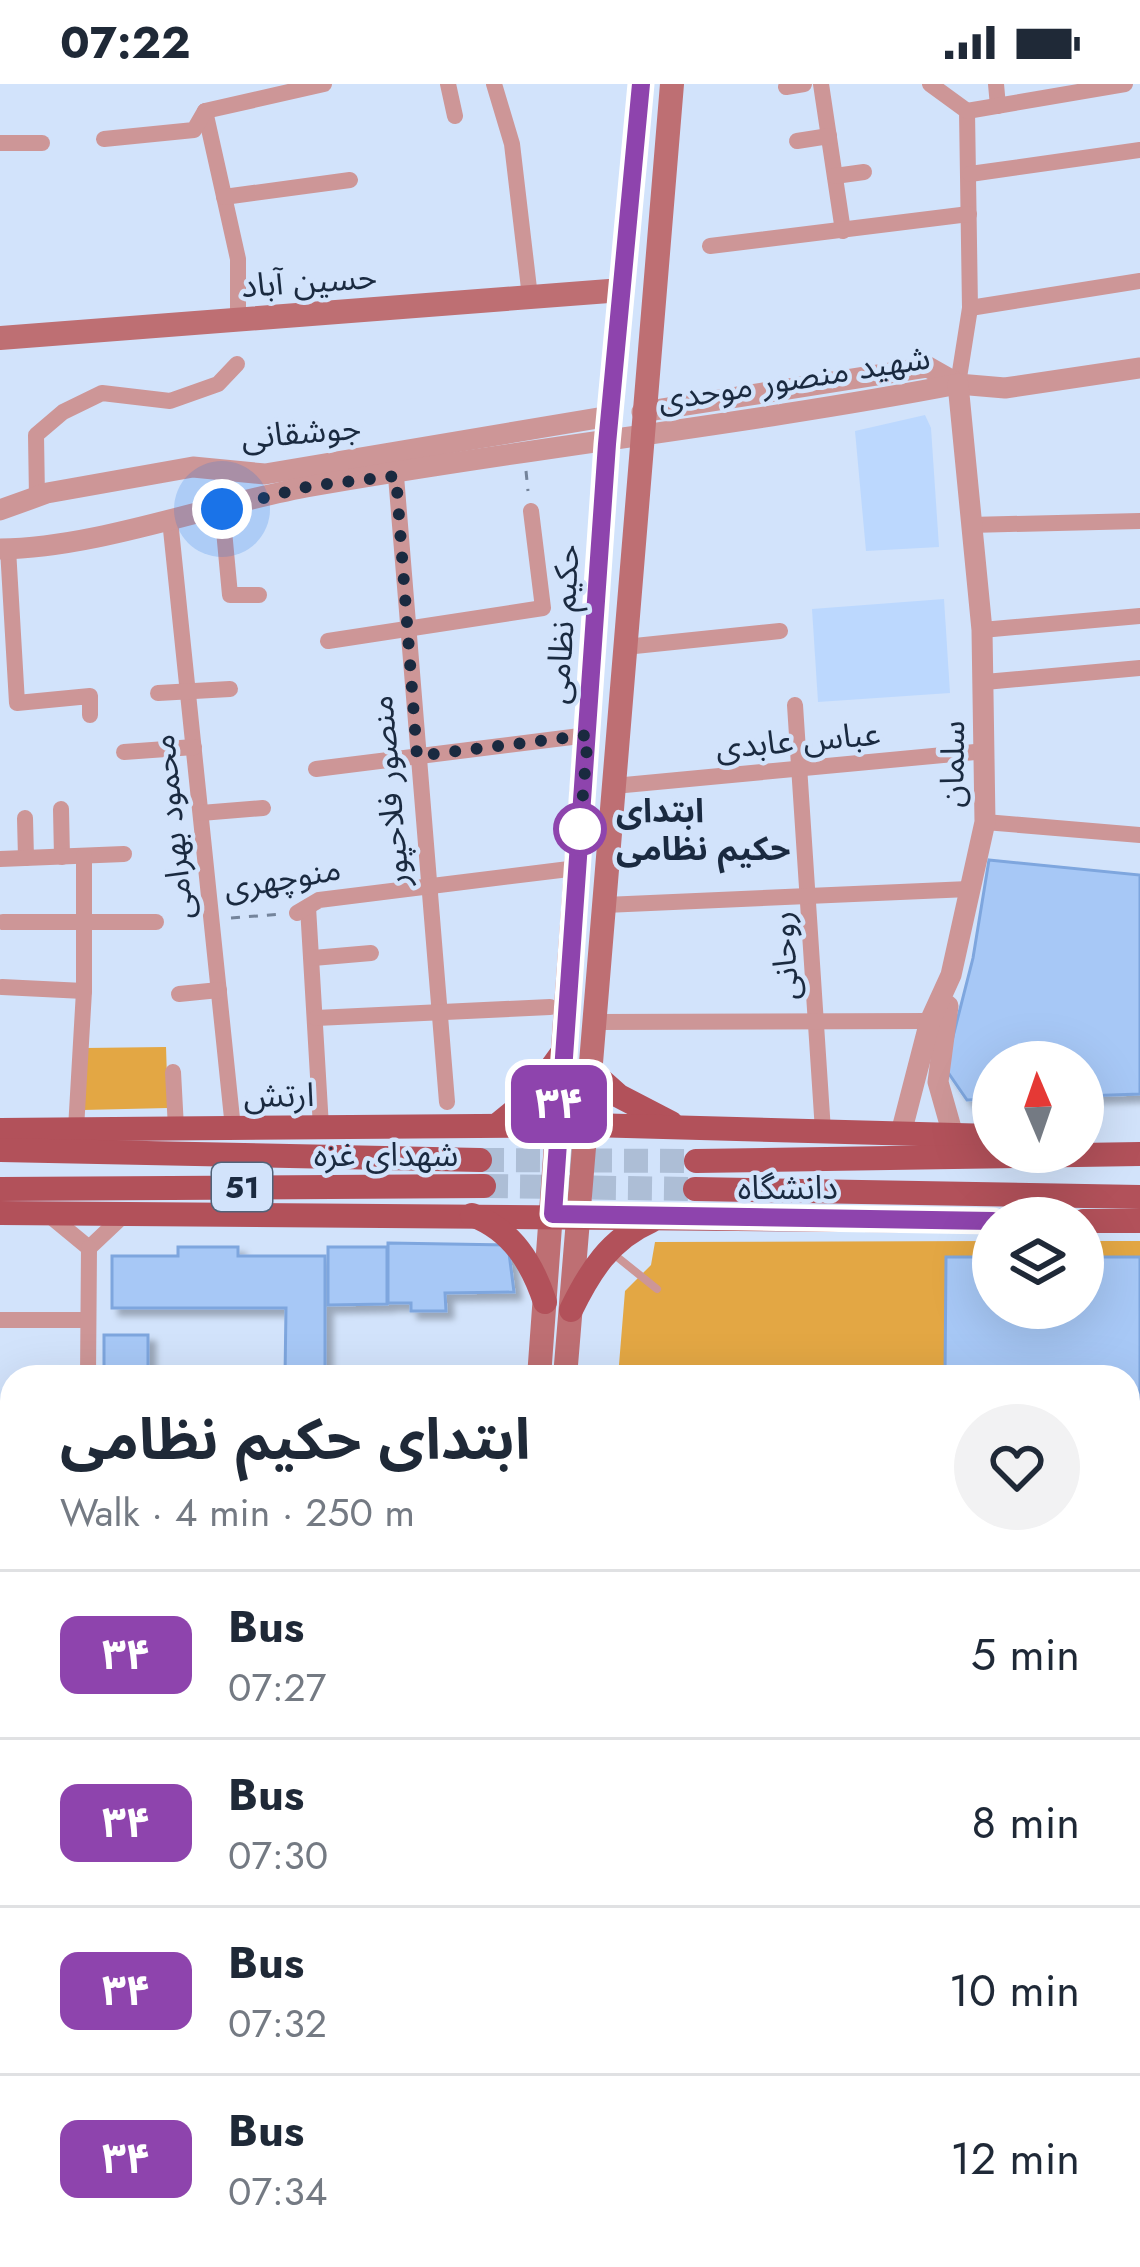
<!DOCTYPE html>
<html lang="en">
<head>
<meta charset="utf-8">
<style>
  body { margin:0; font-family:Jost,"Noto Sans Arabic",sans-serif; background:#f2f2f3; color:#1f2937; height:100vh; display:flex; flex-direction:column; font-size:45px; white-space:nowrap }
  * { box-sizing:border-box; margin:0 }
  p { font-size:39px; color:#747a83 }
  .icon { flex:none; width:66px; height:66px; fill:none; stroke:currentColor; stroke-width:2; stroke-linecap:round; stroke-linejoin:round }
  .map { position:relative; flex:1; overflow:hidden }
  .drawer { position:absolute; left:0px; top:1281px; width:1140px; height:903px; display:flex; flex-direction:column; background:#fff; border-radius:36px 36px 0 0; box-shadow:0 12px 48px #0002 }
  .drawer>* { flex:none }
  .badge { padding:0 24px; border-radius:18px; font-size:42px; line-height:78px }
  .needle { width:78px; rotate:358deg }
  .tools { position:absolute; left:972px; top:957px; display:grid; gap:24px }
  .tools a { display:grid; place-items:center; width:132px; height:132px; border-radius:50%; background:#fff; box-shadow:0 12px 48px #0002; font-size:60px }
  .you { position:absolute; width:60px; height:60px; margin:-30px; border:9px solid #fff; border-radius:50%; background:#1a73e8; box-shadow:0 0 0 18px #1a73e833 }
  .map>.badge { position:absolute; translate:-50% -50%; box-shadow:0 0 0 6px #fff }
  .round { display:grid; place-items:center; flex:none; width:126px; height:126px; border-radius:63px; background:#f2f2f3 }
  .headline { display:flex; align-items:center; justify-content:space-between; height:204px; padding:0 60px }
  h1 { font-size:57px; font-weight:700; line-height:90px }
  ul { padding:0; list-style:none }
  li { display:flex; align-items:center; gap:36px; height:168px; padding:0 60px; border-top:3px solid #e0e1e3 }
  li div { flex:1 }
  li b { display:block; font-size:45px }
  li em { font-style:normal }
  li .badge { min-width:132px; font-weight:700; text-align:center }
  .status { display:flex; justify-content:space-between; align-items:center; height:84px; padding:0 60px; background:#fff; direction:ltr }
  .status svg { height:33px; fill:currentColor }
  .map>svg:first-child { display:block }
  .built { fill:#bcd8fe }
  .green { fill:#e3a744 }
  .building { fill:#a7c8f6; stroke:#7ea6de; stroke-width:3; filter:url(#shadow) }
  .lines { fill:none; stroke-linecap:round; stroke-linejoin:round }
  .primary-tunnel { stroke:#adbed6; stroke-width:24; stroke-dasharray:24 12; stroke-linecap:butt }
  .path { stroke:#74849b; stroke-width:3; stroke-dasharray:9 9; stroke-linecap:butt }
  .service { stroke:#cd9697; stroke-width:8 }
  .minor { stroke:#cd9697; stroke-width:16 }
  .tertiary { stroke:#cd9697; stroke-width:21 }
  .secondary { stroke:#be6f73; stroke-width:24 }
  .primary { stroke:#b2515a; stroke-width:24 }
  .line-casing { stroke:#fff; stroke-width:27 }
  .line { stroke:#8e44ad; stroke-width:18 }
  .walk { stroke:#1a2a40; stroke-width:12; stroke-dasharray:0 21.6 }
  .stop-dot { fill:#fff; stroke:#8e44ad; stroke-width:6 }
  .labels { text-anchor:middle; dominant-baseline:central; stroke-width:9; stroke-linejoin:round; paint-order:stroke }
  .shield { fill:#d2e3fb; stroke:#516278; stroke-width:3 }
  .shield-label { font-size:30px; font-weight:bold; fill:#1a2a40 }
  .street-label { font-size:33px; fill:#1a2a40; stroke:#d2e3fb }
  .stop-label { font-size:33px; font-weight:bold; fill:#1a2a40; stroke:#d2e3fb; text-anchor:start }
</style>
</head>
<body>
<div class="status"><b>07:22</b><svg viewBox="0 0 49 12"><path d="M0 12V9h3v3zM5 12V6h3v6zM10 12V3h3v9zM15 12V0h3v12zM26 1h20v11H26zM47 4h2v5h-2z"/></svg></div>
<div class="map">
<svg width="1140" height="2183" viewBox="0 0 1140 2183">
  <defs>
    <filter id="shadow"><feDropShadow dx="7" dy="7" stdDeviation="3" flood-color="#0004"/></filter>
  </defs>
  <rect width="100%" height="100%" fill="#d2e3fb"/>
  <g class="built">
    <polygon points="925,331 931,344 939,463 866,467 855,347"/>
    <polygon points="944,515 950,609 818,618 812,525"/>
  </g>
  <g class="green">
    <polygon points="166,963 168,1024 83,1026 85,964"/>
    <polygon points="993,1157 993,1224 1083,1224 1083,1157 1140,1157 1140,1457 1128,1591 1128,1293 618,1293 625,1207 651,1181 655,1158"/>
  </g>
  <g class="building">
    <polygon points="989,776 1140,791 1140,1010 1083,1012 1083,978 993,978 993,1015 967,1016 945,984 973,874"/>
    <polygon points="388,1159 508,1161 514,1208 445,1209 446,1227 411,1227 411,1219 388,1219"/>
    <polygon points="178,1163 238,1163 238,1172 325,1172 325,1293 285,1293 286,1224 112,1224 112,1172 178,1172"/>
    <polygon points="328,1163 387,1163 387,1220 328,1221"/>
    <polygon points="946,1173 993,1173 993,1224 1083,1224 1083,1173 1140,1173 1140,1372 1128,1374 1128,1293 945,1293"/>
    <polygon points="104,1251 148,1251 148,1284 139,1284 139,1293 117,1293 117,1286 104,1286"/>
    <rect x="0" y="1458" width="12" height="46"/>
    <polygon points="1137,1885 1140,1886 1140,1969 1129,1968"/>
    <polygon points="1128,2163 1140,2164 1140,2183 1111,2183 1112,2172 1128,2172"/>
  </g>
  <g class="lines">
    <g class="primary-tunnel">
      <polyline points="480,1076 696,1077"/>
      <polyline points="484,1102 695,1105"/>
    </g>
    <g class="path">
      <polyline points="526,387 528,407"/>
      <polyline points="231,834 282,830"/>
    </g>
    <g class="service">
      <polyline points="611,1168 657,1205"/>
      <polyline points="1128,1908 1140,1788"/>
    </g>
    <g class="minor">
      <polyline points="448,0 455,32"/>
      <polyline points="494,0 512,60 530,213"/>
      <polyline points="821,0 843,147"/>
      <polyline points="930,0 967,27 970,224 958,300"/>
      <polyline points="996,0 998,22"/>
      <polyline points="786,3 804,0"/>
      <polyline points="205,27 238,175 238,235"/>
      <polyline points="967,27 1125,0"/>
      <polyline points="104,55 194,46 205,27 324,0"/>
      <polyline points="797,57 829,52"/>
      <polyline points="0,59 42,59"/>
      <polyline points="970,90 1140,66"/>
      <polyline points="835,92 864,88"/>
      <polyline points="224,113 350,96"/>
      <polyline points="710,162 969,130"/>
      <polyline points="970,224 1140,197"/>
      <polyline points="396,392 447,1018"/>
      <polyline points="37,414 36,351 63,328 102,309 170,317 218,300 237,280"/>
      <polyline points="222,425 230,511 259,511"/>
      <polyline points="170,436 233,1044"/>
      <polyline points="970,441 1140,437"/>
      <polyline points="8,465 17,619 90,612 90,631"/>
      <polyline points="982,546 1140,532"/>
      <polyline points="328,557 543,524 531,427"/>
      <polyline points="625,563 780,547"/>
      <polyline points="985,598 1140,584"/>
      <polyline points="158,609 230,605"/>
      <polyline points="795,621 823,1047"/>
      <polyline points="124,668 194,663"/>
      <polyline points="316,685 588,651"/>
      <polyline points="614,702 986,667"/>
      <polyline points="61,725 62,773"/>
      <polyline points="201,729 263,724"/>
      <polyline points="25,734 26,774"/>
      <polyline points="985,738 1140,751"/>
      <polyline points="0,775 124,770"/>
      <polyline points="605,821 969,805"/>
      <polyline points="308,823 321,1043"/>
      <polyline points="297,829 319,816 577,784"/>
      <polyline points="3,838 156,838"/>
      <polyline points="313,874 371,869"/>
      <polyline points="2,903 84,907"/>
      <polyline points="179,910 219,906"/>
      <polyline points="316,934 550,923"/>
      <polyline points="596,938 930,937"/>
      <polyline points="173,988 176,1044"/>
      <polyline points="76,1045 84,907 84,772"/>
      <polyline points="49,1131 89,1164"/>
      <polyline points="89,1164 125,1130"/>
      <polyline points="0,1236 88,1236"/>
      <polyline points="88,1293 89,1164"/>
      <polyline points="0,1355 12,1355"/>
      <polyline points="0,1622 12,1620"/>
    </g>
    <g class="tertiary">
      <polyline points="642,328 928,283 958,300"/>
      <polyline points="0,426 47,409 193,383 265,390 610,332"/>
      <path d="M0,465C98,464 214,419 312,402C526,364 744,341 958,300L1005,304L1140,284"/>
      <polyline points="948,922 938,998 953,1051"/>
      <polyline points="901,1049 930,937 951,891 985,738 982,546 958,300"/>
    </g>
    <g class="secondary">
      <polyline points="0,254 622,206"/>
      <polyline points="539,1293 607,360 641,0"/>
      <polyline points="565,1293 672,0"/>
      <polyline points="0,2088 12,2088"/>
      <polyline points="0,2142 12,2142"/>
      <polyline points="386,2172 400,2183"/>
      <polyline points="464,2183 465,2172"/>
      <polyline points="493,2183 494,2172"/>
    </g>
    <g class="primary">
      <polyline points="591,987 619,1012 671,1039"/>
      <polyline points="497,1041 528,1016 562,969"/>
      <polyline points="0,1046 590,1041 993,1052"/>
      <polyline points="0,1066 480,1076"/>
      <polyline points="696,1077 1140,1070"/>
      <polyline points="0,1105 484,1102"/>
      <polyline points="695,1105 1140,1113"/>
      <polyline points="0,1129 993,1137"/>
      <path d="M472,1131C512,1146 532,1179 545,1218"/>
      <polyline points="1083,1137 1140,1137"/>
      <path d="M571,1226C590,1187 610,1155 651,1137"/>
    </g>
  </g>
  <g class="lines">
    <g class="line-casing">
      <polyline id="line" points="641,0 607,360 553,1130 993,1137"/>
    </g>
    <use href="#line" class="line"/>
    <polyline class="walk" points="222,425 310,402 396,392 417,672 588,651 580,745"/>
  </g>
  <circle class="stop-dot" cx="580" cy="745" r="24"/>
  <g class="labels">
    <rect class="shield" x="212" y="1079" width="60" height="48" rx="9"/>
    <g class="shield-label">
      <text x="242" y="1103">51</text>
    </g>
    <g class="street-label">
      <text transform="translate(309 197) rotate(-4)">حسین آباد</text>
      <text transform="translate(794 294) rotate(-9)">شهید منصور موحدی</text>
      <text transform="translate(301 348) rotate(-5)">جوشقانی</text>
      <text transform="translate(562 540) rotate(-86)">حکیم نظامی</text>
      <text transform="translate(798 656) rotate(-5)">عباس عابدی</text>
      <text transform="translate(952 680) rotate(-89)">سلمان</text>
      <text transform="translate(389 707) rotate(-95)">منصور فلاحپور</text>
      <text transform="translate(172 743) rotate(-96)">محمود بهرامی</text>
      <text transform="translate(282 794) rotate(-10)">منوچهری</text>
      <text transform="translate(784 872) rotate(-94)">روحانی</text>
      <text transform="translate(279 1011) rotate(-1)">ارتش</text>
      <text x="386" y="1070">شهدای غزه</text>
      <text x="788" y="1103">دانشگاه</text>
    </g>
    <g class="stop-label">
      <text x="616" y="726">ابتدای<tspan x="616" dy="38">حکیم نظامی</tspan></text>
    </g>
  </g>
</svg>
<div class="tools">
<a><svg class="needle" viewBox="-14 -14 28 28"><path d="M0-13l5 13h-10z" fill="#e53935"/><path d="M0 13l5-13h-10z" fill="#747a83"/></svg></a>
<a><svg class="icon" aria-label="layers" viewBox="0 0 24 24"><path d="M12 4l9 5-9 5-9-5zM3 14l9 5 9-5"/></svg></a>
</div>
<div class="you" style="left:222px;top:425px"></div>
<b class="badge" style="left:559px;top:1020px;background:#8e44ad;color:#fff">۳۴</b>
<section class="drawer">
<div class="headline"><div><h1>ابتدای حکیم نظامی</h1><p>Walk · 4 min · 250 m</p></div><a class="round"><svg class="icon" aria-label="heart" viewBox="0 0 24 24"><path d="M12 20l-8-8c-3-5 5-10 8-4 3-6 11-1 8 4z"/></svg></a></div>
<ul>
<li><span class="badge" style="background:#8e44ad;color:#fff">۳۴</span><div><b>Bus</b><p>07:27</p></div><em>5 min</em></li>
<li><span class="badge" style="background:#8e44ad;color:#fff">۳۴</span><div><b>Bus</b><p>07:30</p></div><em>8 min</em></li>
<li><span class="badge" style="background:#8e44ad;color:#fff">۳۴</span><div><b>Bus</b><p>07:32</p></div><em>10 min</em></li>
<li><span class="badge" style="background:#8e44ad;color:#fff">۳۴</span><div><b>Bus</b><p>07:34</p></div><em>12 min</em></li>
</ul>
</section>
</div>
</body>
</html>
